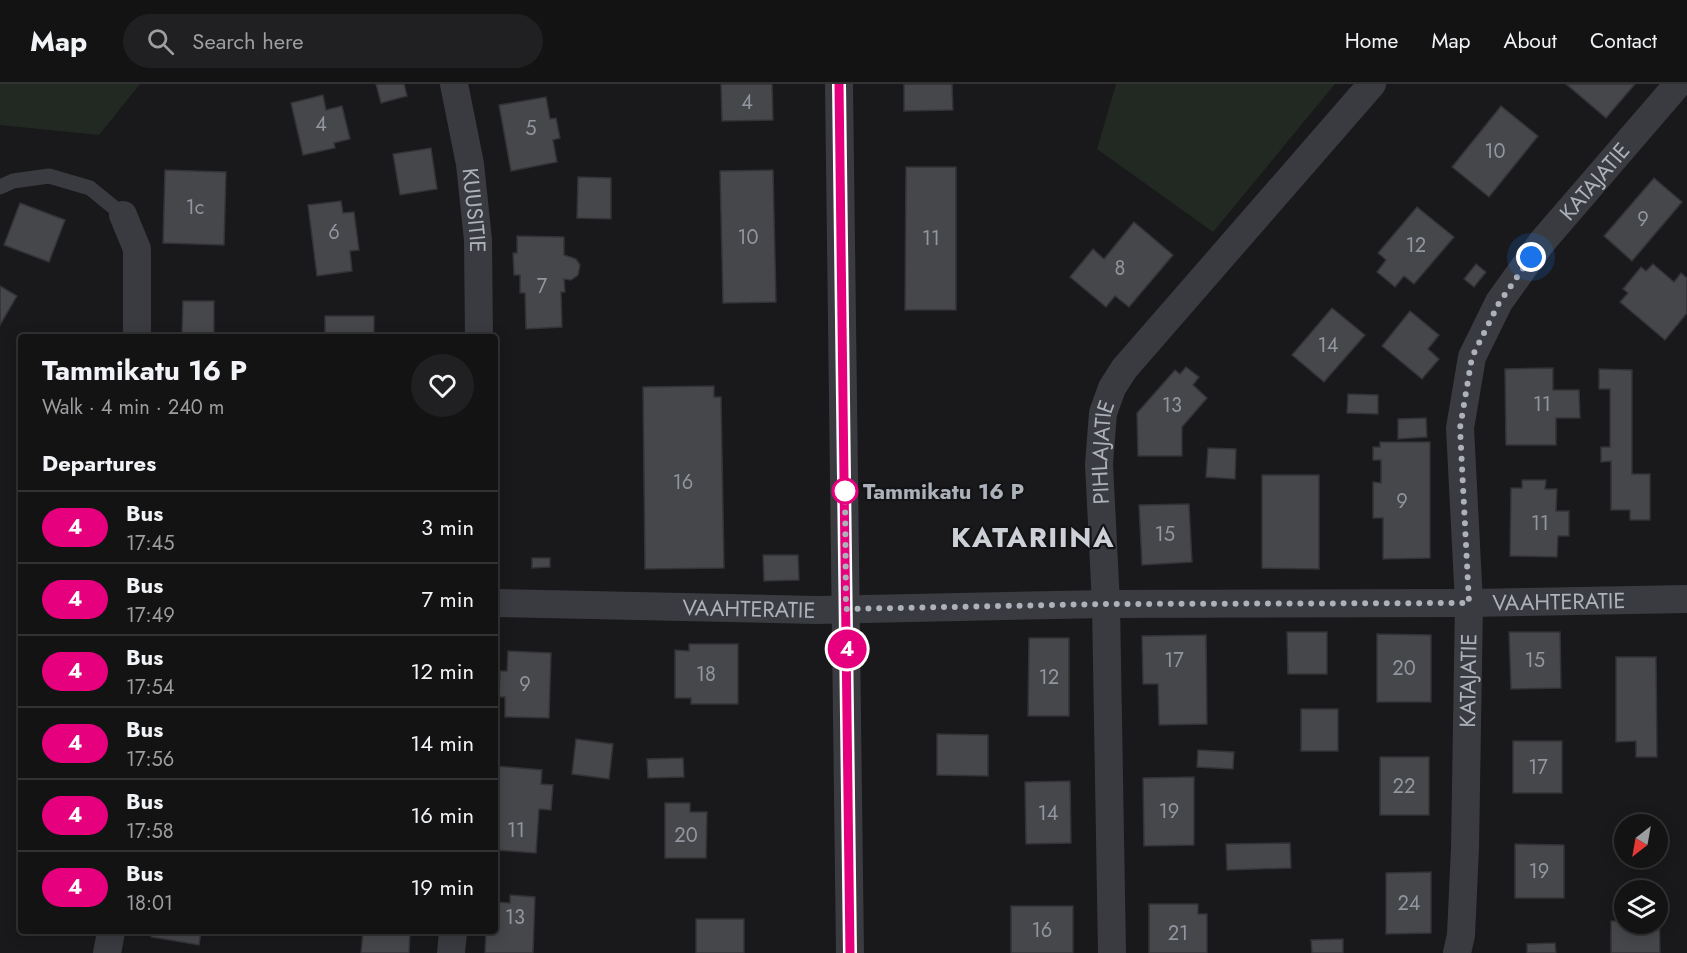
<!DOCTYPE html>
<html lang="en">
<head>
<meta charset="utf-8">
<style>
  body { margin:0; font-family:Jost,sans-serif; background:#202022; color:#f1f3f6; height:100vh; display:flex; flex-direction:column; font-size:22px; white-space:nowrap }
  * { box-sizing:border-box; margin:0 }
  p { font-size:20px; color:#9d9ea0 }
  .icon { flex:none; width:33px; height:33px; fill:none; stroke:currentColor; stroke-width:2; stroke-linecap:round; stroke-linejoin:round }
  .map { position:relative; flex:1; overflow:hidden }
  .details { position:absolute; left:18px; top:250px; width:480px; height:600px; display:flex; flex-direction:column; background:#131314; border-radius:6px; box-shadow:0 3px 15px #0003,0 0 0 2px #323234 }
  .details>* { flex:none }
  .badge { padding:0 12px; border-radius:20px; font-size:21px; line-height:39px }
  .needle { width:39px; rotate:211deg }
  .fabs { position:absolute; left:1614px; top:730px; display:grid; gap:12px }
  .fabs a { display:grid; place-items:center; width:54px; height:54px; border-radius:50%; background:#131314; box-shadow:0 3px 15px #0003,0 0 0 2px #323234; font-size:30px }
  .you { position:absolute; width:30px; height:30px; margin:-15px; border:4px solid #fff; border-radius:50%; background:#1a73e8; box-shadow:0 0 0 9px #1a73e833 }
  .map>.badge { position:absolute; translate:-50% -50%; box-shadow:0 0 0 3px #fff }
  h2 { padding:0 24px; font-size:22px; line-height:54px }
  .round { display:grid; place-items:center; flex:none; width:63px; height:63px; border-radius:32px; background:#202022 }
  .headline { display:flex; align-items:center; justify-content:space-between; height:102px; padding:0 24px }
  h1 { font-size:28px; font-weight:700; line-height:45px }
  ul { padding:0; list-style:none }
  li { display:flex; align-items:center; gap:18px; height:72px; padding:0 24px; border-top:2px solid #323234 }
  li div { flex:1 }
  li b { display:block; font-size:22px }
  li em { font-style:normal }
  li .badge { min-width:66px; font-weight:700; text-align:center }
  header { display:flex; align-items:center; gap:36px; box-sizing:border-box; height:84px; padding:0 30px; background:#131314; border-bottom:2px solid #323234 }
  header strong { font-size:28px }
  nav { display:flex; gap:33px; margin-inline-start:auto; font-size:21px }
  .search { width:420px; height:54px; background:#202022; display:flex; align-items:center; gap:15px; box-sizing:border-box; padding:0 21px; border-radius:33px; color:#9d9ea0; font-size:22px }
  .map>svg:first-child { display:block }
  .green { fill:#212922 }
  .building { fill:#46474b; stroke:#333337; stroke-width:1.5 }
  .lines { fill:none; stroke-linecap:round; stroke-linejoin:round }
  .service { stroke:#3a3b40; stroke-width:15 }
  .minor { stroke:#3a3b40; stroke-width:28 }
  .line-casing { stroke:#fff; stroke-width:14 }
  .line { stroke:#e6007e; stroke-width:9 }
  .walk { stroke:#acb1ba; stroke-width:6; stroke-dasharray:0 10.8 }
  .stop-dot { fill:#fff; stroke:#e6007e; stroke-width:3 }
  .labels { text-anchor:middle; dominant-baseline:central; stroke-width:4.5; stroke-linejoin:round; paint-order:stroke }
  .number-label { font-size:20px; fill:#92969e }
  .street-label { font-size:22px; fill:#acb1ba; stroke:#141416 }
  .stop-label { font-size:22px; font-weight:bold; fill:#acb1ba; stroke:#141416; text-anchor:start }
  .district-label { font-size:28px; font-weight:bold; letter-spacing:1.5px; fill:#cdd0d6; stroke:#141416 }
</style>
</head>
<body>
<header>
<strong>Map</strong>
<div class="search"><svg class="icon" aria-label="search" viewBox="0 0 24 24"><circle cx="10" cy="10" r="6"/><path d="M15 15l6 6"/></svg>Search here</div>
<nav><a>Home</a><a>Map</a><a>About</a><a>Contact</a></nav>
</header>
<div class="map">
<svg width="1687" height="869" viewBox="0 0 1687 869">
  <rect width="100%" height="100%" fill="#19191b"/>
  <g class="green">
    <polygon points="0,0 140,0 99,51 0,41"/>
    <polygon points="1116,0 1335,0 1213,148 1097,65"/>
  </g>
  <g class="building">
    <polygon points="376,0 404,0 407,12 381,19"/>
    <polygon points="721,0 772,0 773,36 722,37"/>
    <polygon points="904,0 952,0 953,26 904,27"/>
    <polygon points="1566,0 1635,0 1606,34"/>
    <polygon points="323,11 326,26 342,22 350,55 334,59 335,64 303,71 291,19"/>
    <polygon points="546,13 550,35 556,34 560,54 553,56 557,78 511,87 499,21"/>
    <polygon points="1501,22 1538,52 1489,113 1452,83"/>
    <polygon points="431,64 437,105 400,111 393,70"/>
    <polygon points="906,83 956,83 956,226 905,226"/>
    <polygon points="165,86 226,88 224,161 163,159"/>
    <polygon points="773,86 776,218 723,219 720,87"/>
    <polygon points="578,93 611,94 611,135 577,134"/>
    <polygon points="1654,94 1682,118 1632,177 1604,152"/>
    <polygon points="341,117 343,129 354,128 359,166 350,167 352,187 317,192 308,121"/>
    <polygon points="20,119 65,136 49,178 4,161"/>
    <polygon points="1417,123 1454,153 1414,200 1404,192 1395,203 1377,188 1386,176 1378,169"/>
    <polygon points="1134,138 1173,171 1129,223 1115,212 1106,223 1070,193 1093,165 1104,175"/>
    <polygon points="517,152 564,153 564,171 576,175 580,181 578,191 571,196 564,195 565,208 561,208 562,243 526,245 525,209 520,209 520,191 514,191 513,169 517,169"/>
    <polygon points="1476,180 1486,188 1474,203 1464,195"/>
    <polygon points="1653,180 1674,198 1681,189 1687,194 1687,229 1665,256 1620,218 1628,209 1623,205 1641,183 1646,187"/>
    <polygon points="0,202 17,212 0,241"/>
    <polygon points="183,217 214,217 214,250 182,249"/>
    <polygon points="1332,224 1365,251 1324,298 1292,271"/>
    <polygon points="1410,227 1439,251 1428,265 1439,275 1422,295 1382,262"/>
    <rect x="325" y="232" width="49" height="22"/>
    <polygon points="1186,283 1199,293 1193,301 1207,314 1182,343 1182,372 1138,372 1137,329 1175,286 1180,290"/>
    <polygon points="1553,284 1553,306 1579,306 1580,334 1556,334 1556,361 1506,361 1505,285"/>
    <polygon points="1599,285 1632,286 1632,390 1650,390 1650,436 1630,436 1630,426 1611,426 1611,377 1601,378 1601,363 1610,363 1610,305 1599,305"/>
    <polygon points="714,302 714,313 721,313 724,484 645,485 643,303"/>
    <polygon points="1348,310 1378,311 1378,330 1347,329"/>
    <polygon points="1426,334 1427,353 1398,355 1398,335"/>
    <polygon points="1380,358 1430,358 1430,474 1383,475 1383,434 1373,434 1373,398 1381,399 1381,376 1373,376 1373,363 1380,363"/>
    <polygon points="1208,364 1236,365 1235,395 1206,393"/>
    <polygon points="1262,391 1319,391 1319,485 1262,484"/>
    <polygon points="1522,396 1546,396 1545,405 1557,405 1556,427 1569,427 1569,452 1558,452 1557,473 1510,472 1511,404 1522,404"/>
    <polygon points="1189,420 1192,478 1142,481 1139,421"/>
    <polygon points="763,471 798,471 799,496 764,497"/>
    <polygon points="532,474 550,474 550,483 532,484"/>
    <polygon points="1287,548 1327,548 1327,590 1288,590"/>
    <polygon points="1509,548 1560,548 1561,604 1511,605"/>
    <polygon points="1377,550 1431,551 1431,618 1377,618"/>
    <polygon points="1206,551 1207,640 1159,641 1158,600 1143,600 1142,552"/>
    <polygon points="1029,554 1069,554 1069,632 1028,632"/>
    <polygon points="689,560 738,560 738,620 691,620 691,614 675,614 675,566 689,567"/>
    <polygon points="508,567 551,569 549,634 505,633 505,613 499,613 500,587 507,587"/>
    <polygon points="1616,573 1656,573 1657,673 1636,673 1636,657 1616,658"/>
    <rect x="1301" y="625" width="37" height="42"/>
    <polygon points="937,650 988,651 988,692 937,691"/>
    <polygon points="576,655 613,660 609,695 572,690"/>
    <rect x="1513" y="657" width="49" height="52"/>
    <polygon points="1198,666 1234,668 1233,685 1197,683"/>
    <rect x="1380" y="673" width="49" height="58"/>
    <polygon points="683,674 684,693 648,694 647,675"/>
    <polygon points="496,682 542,686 541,700 553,701 551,726 539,725 536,769 495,766"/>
    <polygon points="1194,693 1194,761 1144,762 1143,694"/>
    <polygon points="1070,697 1071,759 1026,760 1025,698"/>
    <polygon points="665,719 690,719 690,728 707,728 706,774 665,774"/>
    <polygon points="1290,759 1291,784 1227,786 1226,760"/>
    <polygon points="1515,760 1564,761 1564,814 1515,814"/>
    <polygon points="1431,788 1431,849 1386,850 1386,789"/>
    <polygon points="1658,807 1659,807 1660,869 1611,869 1611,837 1624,837 1624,840 1658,840"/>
    <polygon points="510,811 535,813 533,869 485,869 486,848 495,848 495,818 510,819"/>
    <polygon points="1149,820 1198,820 1198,830 1207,830 1207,869 1149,869"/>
    <rect x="1011" y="822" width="62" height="47"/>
    <rect x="696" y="835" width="48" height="34"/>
    <polygon points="152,848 201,848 199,861 151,853"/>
    <polygon points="363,848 410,848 409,869 361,869"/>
    <polygon points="1343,855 1343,869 1312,869 1311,856"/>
    <polygon points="1555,859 1556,869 1527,869 1527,860"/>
  </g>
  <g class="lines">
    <polyline class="service" points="0,103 13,97 49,92 90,104 123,131"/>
    <g class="minor">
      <path id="s1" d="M454,0L470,80L478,156L479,254"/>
      <polyline points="839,0 850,869"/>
      <polyline points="123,131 137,165 137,254"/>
      <path id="s2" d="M495,519L817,526L1106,520L1469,519L1687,515"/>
      <polyline points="107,869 111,848"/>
      <polyline points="451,869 453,848"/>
      <path id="s3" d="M1112,869L1106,520L1099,380L1103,329L1112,304L1124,285L1372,0"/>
      <path id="s4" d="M1457,869L1461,851L1465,764L1469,519L1460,344L1472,273L1499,218L1542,158L1678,0"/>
    </g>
  </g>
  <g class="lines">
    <g class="line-casing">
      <polyline id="line" points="839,0 850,869"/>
    </g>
    <use href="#line" class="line"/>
    <polyline class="walk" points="845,407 846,525 1106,520 1469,519 1460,344 1472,273 1499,219 1531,173"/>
  </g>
  <circle class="stop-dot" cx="845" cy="407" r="12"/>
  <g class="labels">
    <g class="number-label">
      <text x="747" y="18">4</text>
      <text x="321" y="40">4</text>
      <text x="531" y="44">5</text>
      <text x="1495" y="67">10</text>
      <text x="195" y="123">1c</text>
      <text x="1643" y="135">9</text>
      <text x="334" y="148">6</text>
      <text x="748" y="153">10</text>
      <text x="931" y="154">11</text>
      <text x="1416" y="161">12</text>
      <text x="1120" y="184">8</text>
      <text x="542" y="202">7</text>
      <text x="1328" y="261">14</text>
      <text x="1542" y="320">11</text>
      <text x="1172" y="321">13</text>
      <text x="683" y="398">16</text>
      <text x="1402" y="417">9</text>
      <text x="1540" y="439">11</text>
      <text x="1165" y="450">15</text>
      <text x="1174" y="576">17</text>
      <text x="1535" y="576">15</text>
      <text x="1404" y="584">20</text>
      <text x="706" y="590">18</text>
      <text x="1049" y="593">12</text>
      <text x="525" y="600">9</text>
      <text x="1538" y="683">17</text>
      <text x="1404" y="702">22</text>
      <text x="1169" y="727">19</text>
      <text x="1048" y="729">14</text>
      <text x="516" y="746">11</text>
      <text x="686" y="751">20</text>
      <text x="1539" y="787">19</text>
      <text x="1409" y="819">24</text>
      <text x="515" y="833">13</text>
      <text x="1042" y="846">16</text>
      <text x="1178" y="849">21</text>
    </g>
    <g class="street-label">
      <text stroke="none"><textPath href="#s4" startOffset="813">KATAJATIE</textPath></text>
      <text stroke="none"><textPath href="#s1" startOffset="128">KUUSITIE</textPath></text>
      <text stroke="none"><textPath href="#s3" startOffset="501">PIHLAJATIE</textPath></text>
      <text stroke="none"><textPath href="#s2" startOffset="1064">VAAHTERATIE</textPath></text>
      <text stroke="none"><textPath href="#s2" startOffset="254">VAAHTERATIE</textPath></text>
      <text stroke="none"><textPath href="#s4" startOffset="273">KATAJATIE</textPath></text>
    </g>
    <g class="stop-label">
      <text x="863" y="407">Tammikatu 16 P</text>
    </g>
    <g class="district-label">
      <text x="1033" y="453">KATARIINA</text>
    </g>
  </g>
</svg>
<div class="fabs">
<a><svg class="needle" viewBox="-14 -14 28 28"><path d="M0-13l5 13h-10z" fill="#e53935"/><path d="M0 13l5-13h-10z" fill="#9d9ea0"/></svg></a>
<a><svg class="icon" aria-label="layers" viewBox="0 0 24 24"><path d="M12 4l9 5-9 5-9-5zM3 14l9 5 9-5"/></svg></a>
</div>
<div class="you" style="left:1531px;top:173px"></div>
<b class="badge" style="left:847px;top:565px;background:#e6007e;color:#fff">4</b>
<section class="details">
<div class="headline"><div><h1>Tammikatu 16 P</h1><p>Walk · 4 min · 240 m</p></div><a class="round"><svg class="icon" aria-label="heart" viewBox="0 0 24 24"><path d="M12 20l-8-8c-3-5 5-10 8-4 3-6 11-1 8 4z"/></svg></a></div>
<h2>Departures</h2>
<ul>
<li><span class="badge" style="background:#e6007e;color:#fff">4</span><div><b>Bus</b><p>17:45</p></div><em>3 min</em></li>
<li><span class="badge" style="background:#e6007e;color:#fff">4</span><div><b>Bus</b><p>17:49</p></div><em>7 min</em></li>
<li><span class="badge" style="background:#e6007e;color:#fff">4</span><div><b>Bus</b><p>17:54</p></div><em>12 min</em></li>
<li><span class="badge" style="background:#e6007e;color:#fff">4</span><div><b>Bus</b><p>17:56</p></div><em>14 min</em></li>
<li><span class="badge" style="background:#e6007e;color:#fff">4</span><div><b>Bus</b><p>17:58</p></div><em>16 min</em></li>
<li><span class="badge" style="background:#e6007e;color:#fff">4</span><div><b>Bus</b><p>18:01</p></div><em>19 min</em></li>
</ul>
</section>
</div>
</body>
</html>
